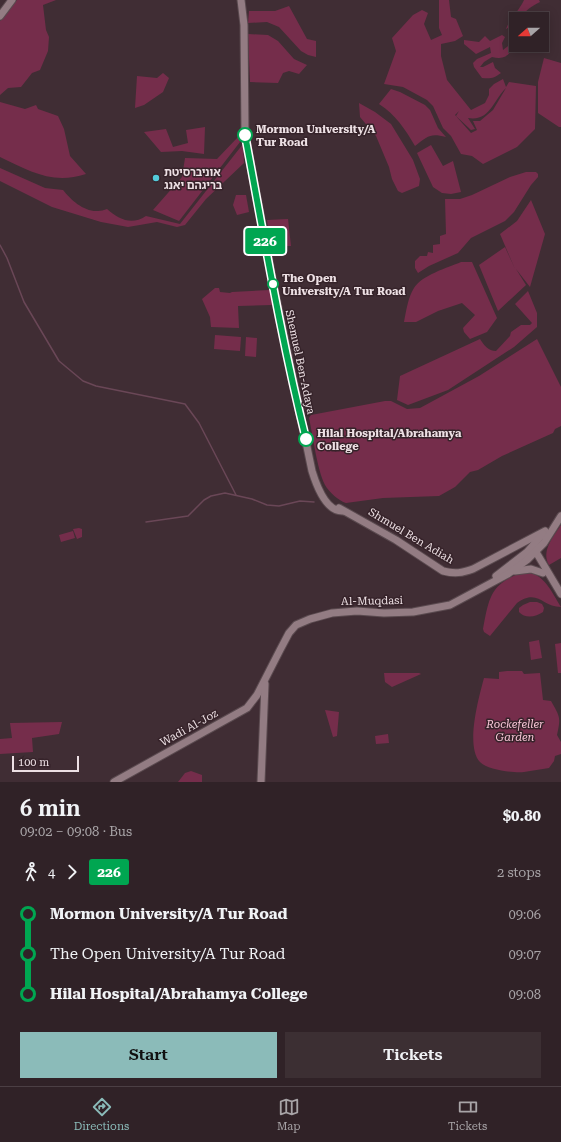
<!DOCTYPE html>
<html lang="en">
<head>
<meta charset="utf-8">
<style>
  body { margin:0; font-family:"Roboto Serif","Noto Sans Hebrew",serif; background:#3c2f33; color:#f1f3f6; height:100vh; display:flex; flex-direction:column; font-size:15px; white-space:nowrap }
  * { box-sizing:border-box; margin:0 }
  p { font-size:13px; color:#a8a4a7 }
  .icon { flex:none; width:22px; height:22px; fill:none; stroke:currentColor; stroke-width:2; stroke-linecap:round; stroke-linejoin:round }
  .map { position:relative; height:782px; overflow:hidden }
  .side { display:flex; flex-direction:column; background:#302227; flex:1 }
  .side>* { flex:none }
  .badge { padding:0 8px; border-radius:3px; font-size:14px; line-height:26px }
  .needle { width:26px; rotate:249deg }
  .fabs { position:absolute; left:509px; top:12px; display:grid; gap:8px }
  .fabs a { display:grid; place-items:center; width:40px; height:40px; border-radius:0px; background:#302227; box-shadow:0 2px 10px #0003,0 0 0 1px #4b3f44; font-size:20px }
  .scale { position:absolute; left:12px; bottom:10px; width:67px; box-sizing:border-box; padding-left:4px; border:2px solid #ede0e4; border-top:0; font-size:11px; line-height:14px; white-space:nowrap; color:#ede0e4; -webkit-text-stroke:3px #36232a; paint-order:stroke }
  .map>.badge { position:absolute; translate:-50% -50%; box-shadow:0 0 0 2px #fff }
  .legs { display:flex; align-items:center; gap:6px; height:44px; padding:0 20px; font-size:13px }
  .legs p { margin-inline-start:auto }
  .headline { display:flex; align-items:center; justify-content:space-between; height:68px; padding:0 20px }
  h1 { font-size:22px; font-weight:600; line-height:30px }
  .primary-button { display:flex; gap:8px; margin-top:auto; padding:8px 20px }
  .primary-button a { flex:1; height:46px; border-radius:0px; background:#8bbbb9; color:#111; font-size:16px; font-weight:600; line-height:46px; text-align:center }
  .primary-button a+a { background:#3c2f33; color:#f1f3f6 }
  ul { padding:0 20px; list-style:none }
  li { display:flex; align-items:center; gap:14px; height:40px; font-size:15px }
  li i { display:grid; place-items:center; width:6px; height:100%; margin:0 5px; background:currentColor }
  li i::after { content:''; width:10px; height:10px; margin:-5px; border:3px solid; border-radius:50%; background:#302227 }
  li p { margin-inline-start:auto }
  li:first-child i { background:linear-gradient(#0000 50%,currentColor 0) }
  li:last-child i { background:linear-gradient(currentColor 50%,#0000 0) }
  .tab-bar { display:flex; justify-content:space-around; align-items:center; height:56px; border-top:1px solid #4b3f44; background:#302227; font-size:11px; color:#a8a4a7 }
  .tab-bar a { display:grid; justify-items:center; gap:2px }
  .tab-bar .on { color:#8bbbb9 }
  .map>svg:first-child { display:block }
  .green { fill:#752d4b; fill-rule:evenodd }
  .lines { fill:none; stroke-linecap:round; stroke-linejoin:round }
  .stream { stroke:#6a4757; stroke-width:1.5 }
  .secondary-casing { stroke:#5a4a4f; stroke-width:9 }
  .secondary { stroke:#937c83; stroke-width:7 }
  .line-1-casing { stroke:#fff; stroke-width:9 }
  .line-1 { stroke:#00a651; stroke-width:6 }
  .stop-1-dot { fill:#fff; stroke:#00a651; stroke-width:2 }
  .poi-dot { fill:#53cbda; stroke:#36232a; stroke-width:1.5 }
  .labels { text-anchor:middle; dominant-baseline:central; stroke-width:3; stroke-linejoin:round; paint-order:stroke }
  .stop-label { font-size:11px; font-weight:bold; fill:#ede0e4; stroke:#36232a; text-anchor:start }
  .poi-label { font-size:11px; font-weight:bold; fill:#ede0e4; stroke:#36232a; text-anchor:start }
  .street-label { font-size:11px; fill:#ede0e4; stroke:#36232a }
  .park-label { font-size:11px; font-style:italic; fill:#f9c6d7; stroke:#36232a }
</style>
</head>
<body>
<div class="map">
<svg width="561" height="782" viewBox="0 0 561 782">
  <rect width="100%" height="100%" fill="#402d34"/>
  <g class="green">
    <polygon points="17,0 56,0 43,5 46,30 49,37 48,51 40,70 32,73 21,87 8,88 0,95 0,21"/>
    <path d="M439,0H449L451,17L456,19L463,36L455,41L441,44V56L447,80L471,110L485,103L489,95V89L494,84L503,79L506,87L509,82L536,86L535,129L517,147L483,164L472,156L461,154L451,136L443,128L433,106L427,100L403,87L384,84L396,51L392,38L413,15L422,10L428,13L424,24L431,40L442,35L439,28ZM506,88L493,110L480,121H473L477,130L471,133L455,115L459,111L456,116L471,130L475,129L468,118C490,122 494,99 506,88Z"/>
    <path d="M524,0H539L540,2C532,6 524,11 520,19H516V28L513,25L506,29C510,18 519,11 524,0Z"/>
    <polygon points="289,6 307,39 316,41 316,57 308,55 301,51 279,27 267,22 248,23 249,11 275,11"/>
    <polygon points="248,34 268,35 278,41 294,59 307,65 299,74 289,71 283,73 278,83 250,82"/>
    <path d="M502,35L505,37L502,43L503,50L516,40C511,53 507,61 492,57L484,62L480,67H483L493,62L495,68L501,73C494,78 491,79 482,78L474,67L473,63L477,59L491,53L490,47L476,54L464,44V40L479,42L485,36L490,41Z"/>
    <polygon points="544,58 561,63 561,127 559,127 538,113 538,82"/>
    <polygon points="163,73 169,78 163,92 144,105 135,108 137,76 157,78"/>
    <path d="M391,89L400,92L425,105L430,110L438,128L446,137C430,133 428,136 415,146C405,129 396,115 379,104Z"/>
    <path d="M0,102L25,109L36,105L38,109L58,116L64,129L70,156L86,174C52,185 30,171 0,157Z"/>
    <polygon points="359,103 375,112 391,124 413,160 420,179 419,186 402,193 398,191 392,179 389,167 376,136 360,117"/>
    <polygon points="205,127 204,154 182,151 161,152 144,132 166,129 173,147 188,143 186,130"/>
    <polygon points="238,137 240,142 179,221 153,210 182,177 185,158 217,159"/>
    <path d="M243,144L244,163L206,199L185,225L177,227L157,222L128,227L101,222L52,207L0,181V168L45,188L63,190C71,200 84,212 98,211C101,211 104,210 107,209C119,219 131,226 146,216L180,224Z"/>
    <polygon points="431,145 443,166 453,161 461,192 451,194 442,193 433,187 417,153"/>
    <polygon points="526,172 536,172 538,174 538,177 531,185 514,212 505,221 471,238 458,253 429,266 418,273 415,268 415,261 420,256 427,256 428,252 433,253 433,245 440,244 440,236 446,234 445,199 460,199 472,195 510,177"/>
    <polygon points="236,195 246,195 249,212 237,215 233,205"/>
    <polygon points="531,200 545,234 530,287 516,269 526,285 498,311 479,265 505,247 515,269 500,234 517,221"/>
    <polygon points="288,219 291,246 272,246 270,243 267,220"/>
    <path d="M461,262H472L497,318L487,332L470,339L464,332L463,328L475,315L462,303L438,311L416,322H404C406,312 408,297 414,288C422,275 447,268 461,262Z"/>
    <polygon points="215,288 219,288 220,292 230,293 232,292 270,290 272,305 238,306 239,328 211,327 210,317 202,299"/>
    <path d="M528,291L537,313V327L514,347L448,390L408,405L397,400L400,376L480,339C484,345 488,351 496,351L510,336L511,332L521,325H530L532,323L515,304Z"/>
    <polygon points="215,335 241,337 240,351 214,349"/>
    <polygon points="246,337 257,338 256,357 245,356"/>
    <path d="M537,339L561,387V426L555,429L553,433L502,456L478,470L470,472L455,487L439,496L383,498L346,503C339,501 329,492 325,485C317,469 313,436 309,418L311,415L385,401H391L407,409L420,408L479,376Z"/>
    <path d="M561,525V558L549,565C541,551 553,537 561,525Z"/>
    <polygon points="79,528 82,529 82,537 77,539 73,529"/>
    <polygon points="73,531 75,538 61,542 59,535"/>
    <path d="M524,572C544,572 552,593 561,607C542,607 538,588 517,603L490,636L484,632L483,629C489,598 490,583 524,572Z"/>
    <path d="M530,602H537L542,604L544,608L543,612C536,617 525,619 519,612V608L523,605Z"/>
    <polygon points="539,640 542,658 531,660 529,642"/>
    <polygon points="561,643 561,673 558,673 555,644"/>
    <path d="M507,671H522L524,674L540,673L543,700L551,701C560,717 561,717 557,735L561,742V754L555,756L554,761L549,768C541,769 532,771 524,772C513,773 488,770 480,762C465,746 479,697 484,678L499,679V672Z"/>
    <polygon points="384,673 419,673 421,674 392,687 385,682"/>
    <polygon points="325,710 339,712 337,736 333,737"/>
    <polygon points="62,722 59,734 32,738 33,752 0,754 0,739 12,738 10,723"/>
    <polygon points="388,734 389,743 376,744 375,736"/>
    <polygon points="191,771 202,775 202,782 178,782 185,773"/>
  </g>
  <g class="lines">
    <g class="stream">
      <polyline points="0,245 7,258 24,302 59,361 83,381 96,386 185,404 199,423 236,495"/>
      <polyline points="146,522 188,516 204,500 211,496 225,493 252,499 267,505 279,506 300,501 314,502"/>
    </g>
    <g class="secondary-casing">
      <g id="secondary">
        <path d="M241,0L244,25L245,134L274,288L312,471C316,484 326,512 343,511"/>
        <polyline points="0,16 12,0"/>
        <path d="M339,508L396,540L443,571C455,574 462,573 473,569L545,531"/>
        <polyline points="532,550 536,552 561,594"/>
        <polyline points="515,571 531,569 543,573"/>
        <polyline points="496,576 527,552 543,534"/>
        <polyline points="114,782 247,708 257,695 280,650 289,633 296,625 310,619 332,613 357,611 384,613 413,612 450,605 508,574 527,560 544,543 561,516"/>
        <polyline points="261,782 265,684"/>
      </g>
    </g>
    <use href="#secondary" class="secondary"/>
  </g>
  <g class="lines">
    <g class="line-1-casing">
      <path id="line-1" d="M245,135C264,236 281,339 306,439"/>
    </g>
    <use href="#line-1" class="line-1"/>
  </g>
  <g class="stop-1-dot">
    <circle cx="245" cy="135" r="7"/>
    <circle cx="273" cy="284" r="5"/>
    <circle cx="306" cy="439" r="7"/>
  </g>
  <circle class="poi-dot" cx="156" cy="178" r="4"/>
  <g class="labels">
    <g class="stop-label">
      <text x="256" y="129">Mormon University/A<tspan x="256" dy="13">Tur Road</tspan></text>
      <text x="282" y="278">The Open<tspan x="282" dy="13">University/A Tur Road</tspan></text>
      <text x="317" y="433">Hilal Hospital/Abrahamya<tspan x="317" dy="13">College</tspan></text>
    </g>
    <g class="poi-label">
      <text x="164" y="172">אוניברסיטת<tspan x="164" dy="13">בריגהם יאנג</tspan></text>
    </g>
    <g class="street-label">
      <text transform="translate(300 362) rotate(78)">Shemuel Ben-Adaya</text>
      <text transform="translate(411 536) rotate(31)">Shmuel Ben Adiah</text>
      <text transform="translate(372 601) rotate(-1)">Al-Muqdasi</text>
      <text transform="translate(189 728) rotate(-29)">Wadi Al-Joz</text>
    </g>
    <g class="park-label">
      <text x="515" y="724">Rockefeller<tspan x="515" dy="13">Garden</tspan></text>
    </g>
  </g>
</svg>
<div class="fabs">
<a><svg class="needle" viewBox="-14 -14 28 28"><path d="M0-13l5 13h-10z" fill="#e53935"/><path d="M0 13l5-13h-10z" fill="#a8a4a7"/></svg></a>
</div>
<div class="scale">100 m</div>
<b class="badge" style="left:265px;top:241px;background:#00a651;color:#fff">226</b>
</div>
<section class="side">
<div class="headline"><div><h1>6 min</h1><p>09:02 – 09:08 · Bus</p></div><b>$0.80</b></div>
<div class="legs"><svg class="icon" aria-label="walk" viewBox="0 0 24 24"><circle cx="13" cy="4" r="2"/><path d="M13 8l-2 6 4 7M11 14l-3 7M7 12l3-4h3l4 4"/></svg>4<svg class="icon" aria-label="forward" viewBox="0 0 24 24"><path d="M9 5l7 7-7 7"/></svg><b class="badge" style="background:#00a651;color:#fff">226</b><p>2 stops</p></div>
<ul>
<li><i style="color:#00a651"></i><b>Mormon University/A Tur Road</b><p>09:06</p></li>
<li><i style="color:#00a651"></i><span>The Open University/A Tur Road</span><p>09:07</p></li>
<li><i style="color:#00a651"></i><b>Hilal Hospital/Abrahamya College</b><p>09:08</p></li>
</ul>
<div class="primary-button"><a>Start</a><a>Tickets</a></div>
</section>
<nav class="tab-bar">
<a class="on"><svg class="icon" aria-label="directions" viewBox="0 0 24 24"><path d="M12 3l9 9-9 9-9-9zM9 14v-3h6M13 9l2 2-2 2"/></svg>Directions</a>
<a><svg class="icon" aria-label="map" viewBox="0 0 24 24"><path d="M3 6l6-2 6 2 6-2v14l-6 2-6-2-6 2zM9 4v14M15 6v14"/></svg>Map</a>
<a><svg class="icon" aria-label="tickets" viewBox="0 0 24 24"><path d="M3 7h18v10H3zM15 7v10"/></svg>Tickets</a>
</nav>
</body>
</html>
